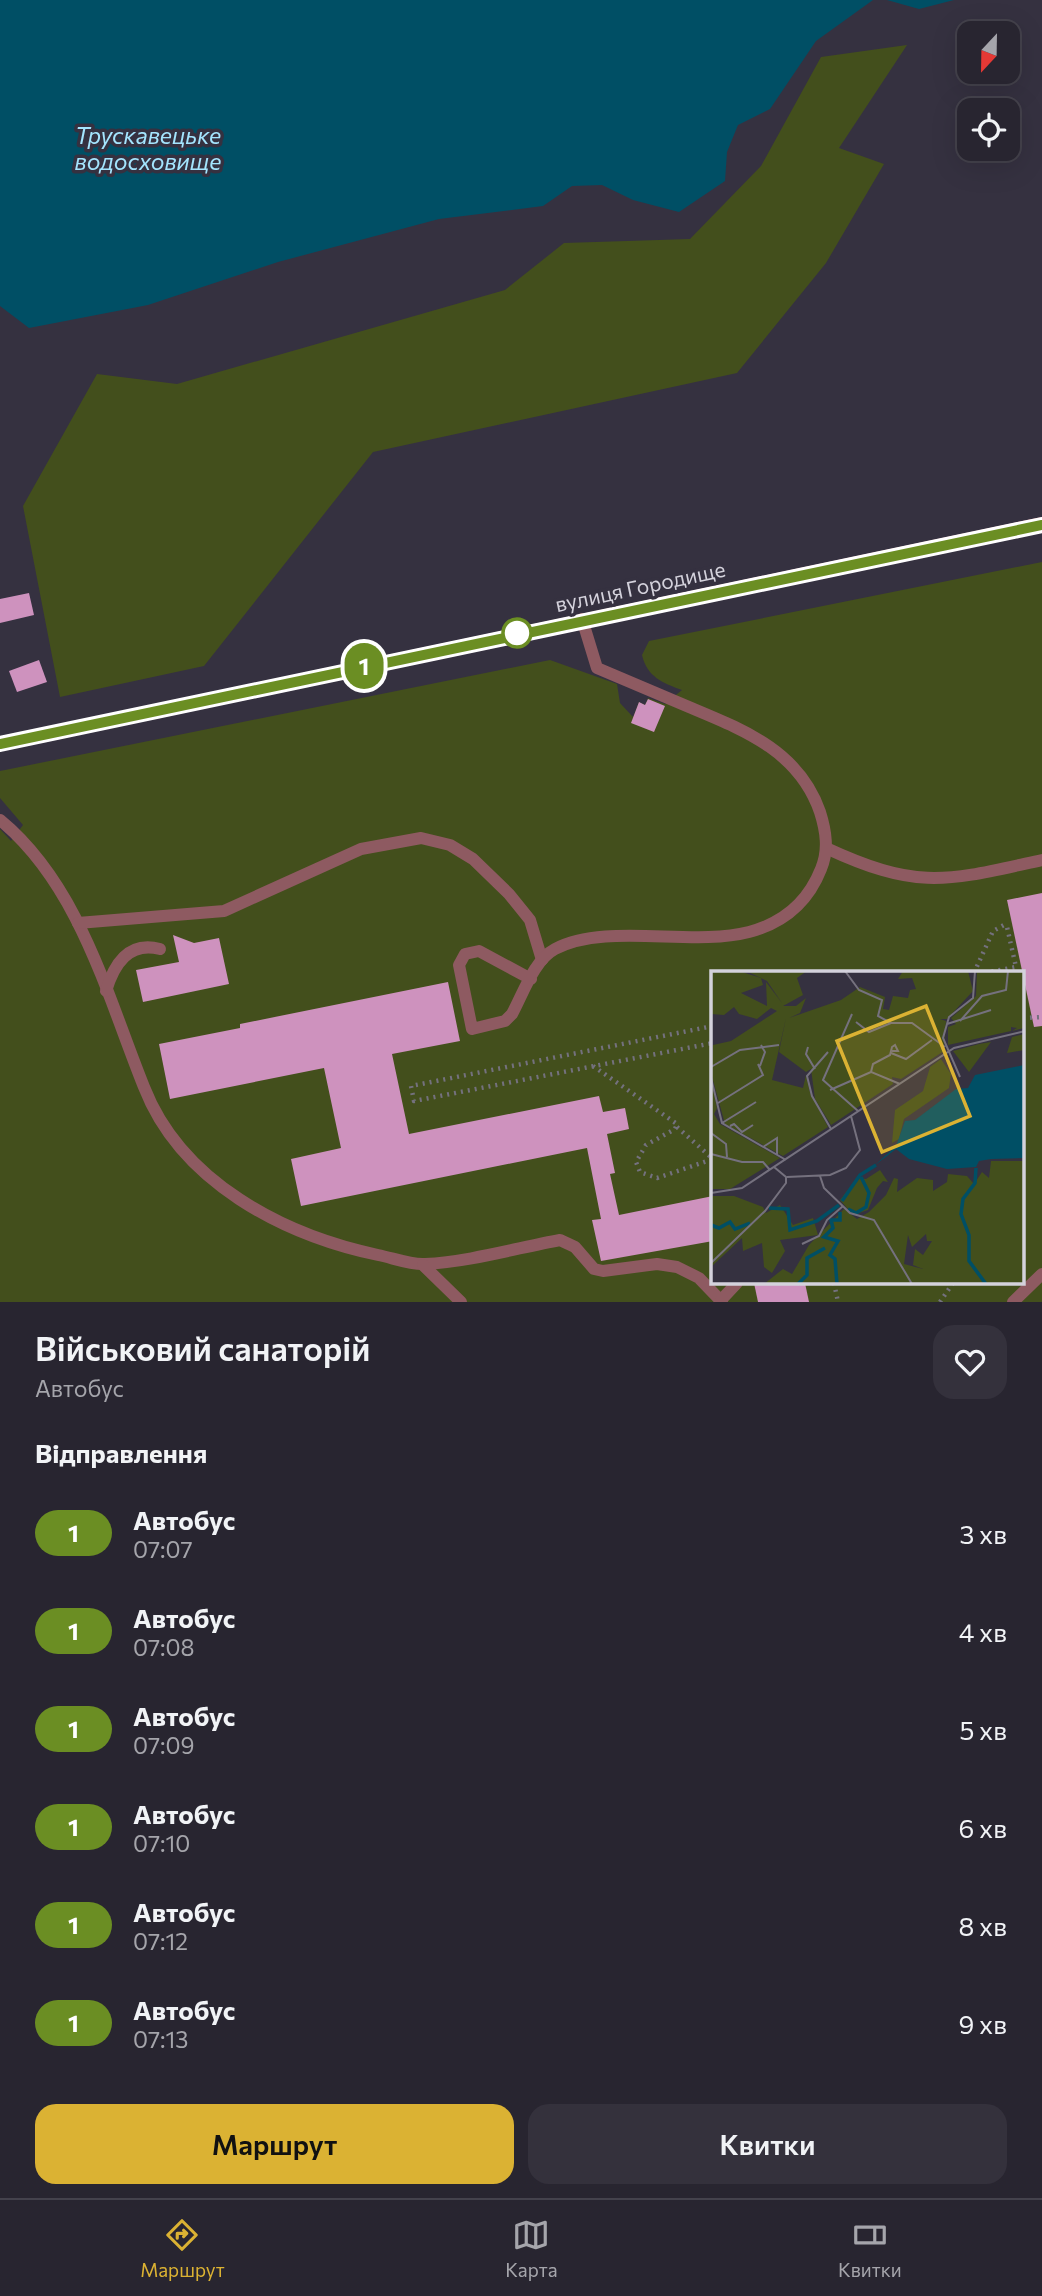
<!DOCTYPE html>
<html lang="uk">
<head>
<meta charset="utf-8">
<style>
  body { margin:0; font-family:Commissioner,sans-serif; background:#34313c; color:#f1f3f6; height:100vh; display:flex; flex-direction:column; font-size:26px; white-space:nowrap }
  * { box-sizing:border-box; margin:0 }
  p { font-size:23px; color:#a5a5ab }
  .icon { flex:none; width:38px; height:38px; fill:none; stroke:currentColor; stroke-width:2; stroke-linecap:round; stroke-linejoin:round }
  .map { position:relative; height:1302px; overflow:hidden }
  .panel { display:flex; flex-direction:column; background:#282530; flex:1 }
  .panel>* { flex:none }
  .badge { padding:0 14px; border-radius:23px; font-size:24px; line-height:46px }
  .needle { width:46px; rotate:202deg }
  .controls { position:absolute; left:957px; top:21px; display:grid; gap:14px }
  .controls a { display:grid; place-items:center; width:63px; height:63px; border-radius:14px; background:#282530; box-shadow:0 7px 28px #0002,0 0 0 2px #44424c; font-size:35px }
  .map>.badge { position:absolute; translate:-50% -50%; box-shadow:0 0 0 4px #fff }
  h2 { padding:0 35px; font-size:26px; line-height:63px }
  .round { display:grid; place-items:center; flex:none; width:74px; height:74px; border-radius:21px; background:#34313c }
  .headline { display:flex; align-items:center; justify-content:space-between; height:119px; padding:0 35px }
  h1 { font-size:33px; font-weight:600; line-height:52px }
  .primary-button { display:flex; gap:14px; margin-top:auto; padding:14px 35px }
  .primary-button a { flex:1; height:80px; border-radius:21px; background:#dbb233; color:#111; font-size:28px; font-weight:600; line-height:80px; text-align:center }
  .primary-button a+a { background:#34313c; color:#f1f3f6 }
  ul { padding:0; list-style:none }
  li { display:flex; align-items:center; gap:21px; height:98px; padding:0 35px }
  li div { flex:1 }
  li b { display:block; font-size:26px }
  li em { font-style:normal }
  li .badge { min-width:77px; font-weight:700; text-align:center }
  .menu { display:flex; justify-content:space-around; align-items:center; height:98px; border-top:2px solid #44424c; background:#282530; font-size:19px; color:#a5a5ab }
  .menu a { display:grid; justify-items:center; gap:4px }
  .menu .selected { color:#dbb233 }
  .map>svg:first-child { display:block }
  .green { fill:#434f1c; fill-rule:evenodd }
  .water { fill:#004f65 }
  .building { fill:#ce92be }
  .lines { fill:none; stroke-linecap:round; stroke-linejoin:round }
  .path { stroke:#74717e; stroke-width:4.5; stroke-dasharray:2 5; stroke-linecap:butt }
  .lane { stroke:#8e5a61; stroke-width:12 }
  .secondary { stroke:#c06e7b; stroke-width:14 }
  .line-casing { stroke:#fff; stroke-width:16 }
  .line { stroke:#6b8e23; stroke-width:10 }
  .stop-dot { fill:#fff; stroke:#6b8e23; stroke-width:3.5 }
  .labels { text-anchor:middle; dominant-baseline:central; stroke-width:7; stroke-linejoin:round; paint-order:stroke }
  .street-label { font-size:21px; fill:#d4d2dc; stroke:#353140 }
  .water-label { font-size:23px; font-style:italic; fill:#a4e5fe; stroke:#353140 }
  .inset-river { fill:none; stroke:#004f65; stroke-width:3.5 }
  .inset-road { fill:none; stroke:#75717e; stroke-width:2 }
  .view { fill:#dbb233; fill-opacity:0.15; stroke:#dbb233; stroke-width:3.5 }
  .inset-edge { fill:none; stroke:#d4d2dc; stroke-width:3.5 }
</style>
</head>
<body>
<div class="map">
<svg width="1042" height="1302" viewBox="0 0 1042 1302">
  <rect width="100%" height="100%" fill="#353140"/>
  <g class="green">
    <polygon points="907,45 839,148 884,164 826,263 737,373 373,452 204,666 60,697 23,506 97,374 177,384 505,290 564,243 690,239 761,166 821,57"/>
    <path d="M1042,562V1302H0V829L11,841L23,825L0,798V771L550,660L617,684L620,703L633,717L639,702L645,705L648,698L665,704L682,690C663,683 647,677 642,655L649,641ZM713,973H1023V1283H713Z"/>
  </g>
  <g class="water">
    <polygon points="0,0 873,0 816,41 770,109 738,125 727,152 725,181 679,212 633,200 602,185 572,186 543,206 439,219 278,262 148,305 29,328 0,306"/>
    <polygon points="887,0 954,0 919,9"/>
  </g>
  <g class="building">
    <polygon points="29,593 34,615 0,623 0,599"/>
    <polygon points="39,660 47,682 17,692 9,671"/>
    <polygon points="648,699 665,706 654,732 631,723 639,702 645,705"/>
    <polygon points="1042,893 1042,1026 1034,1027 1007,900"/>
    <polygon points="173,935 194,943 219,938 229,984 143,1002 136,970 179,962"/>
    <polygon points="448,982 460,1041 392,1054 409,1134 599,1096 603,1112 625,1108 629,1129 607,1134 615,1173 610,1174 619,1215 713,1196 713,1241 601,1261 592,1220 601,1219 587,1148 301,1206 291,1159 341,1148 324,1068 170,1099 159,1044 240,1028 240,1024"/>
    <polygon points="754,1283 805,1283 809,1302 758,1302"/>
  </g>
  <g class="lines">
    <g class="path">
      <polyline points="974,973 993,931 1004,925 1007,927 1016,967 984,973"/>
      <polyline points="1023,1018 1042,1017"/>
      <polyline points="713,1026 411,1086 414,1101 713,1043"/>
      <polyline points="593,1066 677,1124 675,1129 646,1145 636,1162 640,1172 657,1178 713,1159"/>
      <polyline points="677,1127 713,1159"/>
      <polyline points="834,1283 838,1302"/>
      <polyline points="940,1302 953,1283"/>
    </g>
    <g class="lane">
      <path d="M0,820C79,885 107,995 144,1087C181,1182 283,1235 378,1255C393,1258 411,1265 425,1264C468,1262 517,1248 560,1240L575,1247L594,1269L603,1271L657,1264L677,1267L699,1278L722,1302"/>
      <path d="M826,848C919,891 946,881 1042,860"/>
      <polyline points="78,923 224,911 361,849 421,838 450,845 473,859 509,894 530,920 542,960"/>
      <path d="M531,979L479,951L465,954L459,965L472,1029L505,1021L512,1014C523,994 534,960 555,949C606,922 692,947 749,932C783,923 808,902 821,869C829,850 826,831 820,812C799,751 744,730 689,707C659,694 628,681 597,668L582,619"/>
      <path d="M106,991C114,964 129,941 160,949"/>
      <polyline points="423,1265 461,1302"/>
      <polyline points="721,1300 737,1283"/>
      <polyline points="1013,1302 1042,1274"/>
    </g>
    <polyline class="secondary" points="0,744 1042,524"/>
  </g>
  <g class="lines">
    <g class="line-casing">
      <polyline id="line" points="0,744 1042,525"/>
    </g>
    <use href="#line" class="line"/>
  </g>
  <circle class="stop-dot" cx="517" cy="633" r="14"/>
  <g class="labels">
    <g class="street-label">
      <text transform="translate(640 586) rotate(-12)">вулиця Городище</text>
    </g>
    <g class="water-label">
      <text x="148" y="135">Трускавецьке<tspan x="148" dy="26">водосховище</tspan></text>
    </g>
  </g>
  <g transform="translate(711 971)">
    <rect width="313" height="313" fill="#353140"/>
    <path d="M0,0H28L50,7L52,14L30,22L56,35L55,11L71,32L56,10L35,0H96L86,7L92,24L72,35H85L95,27L89,42L78,47L130,29L149,16L174,26L172,38L178,39L182,25L197,27L199,19L205,18L201,7L187,8L192,0H257L262,20L236,48H229L235,50L233,75L229,76L233,80L190,108L181,106L182,113L120,154L104,128L100,98L95,101L68,81L75,47L61,109L92,117L95,104L99,121L117,156L72,185L14,153L0,102L2,74L20,70L66,40L60,37L46,48L28,43L23,36L13,44L0,43ZM266,0H313V57L301,60L306,57L300,56V60L237,74V56L245,53L240,47L265,25ZM313,63V79L296,82L301,66ZM280,71L258,101L242,80L268,73ZM230,88L240,103L238,117L193,148L188,168L181,172L184,139L212,120L219,96ZM0,109L6,137L3,143L9,153L69,187L19,218H0ZM280,190H313V313H53L72,298L81,303L98,274L133,238L146,248L158,241L175,224L183,207L187,208L186,221L206,207L222,209V220L236,211L237,203L256,205L263,213L271,201L278,207ZM215,263L216,270H221L212,284L204,278L202,294L212,298L193,293L197,264L201,276ZM169,199L177,211L172,210L166,217L157,239L142,244L129,229L146,207L155,208ZM0,225H23L52,236L55,242L69,234L82,254L102,247L107,264L69,269L74,280L61,302L53,296L51,272L32,280L31,267L0,296Z" fill="#434f1c" fill-rule="evenodd"/>
    <path d="M313,94V187L280,188L268,190L265,196L236,198L198,188L185,178L163,195L185,175L194,150L204,149L245,118L257,117L264,104Z" fill="#004f65"/>
    <path class="inset-river" d="M265,197L264,212L252,228L250,243L258,264V290L275,313M131,230L149,204L165,194M58,237L77,238L79,259L106,250L128,234M137,238L145,242L155,236L158,222L150,206M0,254L8,257L19,251L24,258L39,252M87,313L96,304V287L114,277M126,313L124,288L119,284L127,270L113,266L122,257L120,249H129V241"/>
    <path class="inset-road" d="M134,0L148,19L171,29L167,45L180,52M141,43L112,109L147,140M249,50L271,25L295,19L297,0M145,51L158,61L180,52H201L234,76M236,53L280,39M97,76L95,83L104,98M181,80H187L184,74L181,76L179,84L162,93L160,101L189,113M117,81L96,105L101,125L120,158M180,82L195,88L221,69M49,95L54,81L50,74M0,96L29,79L68,74M249,106L232,67L238,46L262,27L264,0M0,107L11,152L75,189M119,119L160,101M7,132L52,104L47,93M11,152L45,131M19,155L23,153L31,161L42,154M0,162L15,173L16,186M52,176L66,167V184M0,183L31,191H52L59,199M109,205L113,217L139,242L163,249L201,313M76,206L119,204L135,197L149,179L140,145M0,222L31,217L243,77L314,60M91,273L108,265L116,249L132,235M0,292L54,240L75,212V206L63,196"/>
    <path class="view" d="M215,35L259,145L171,181L126,70Z"/>
    <rect width="313" height="313" class="inset-edge"/>
  </g>
</svg>
<div class="controls">
<a><svg class="needle" viewBox="-14 -14 28 28"><path d="M0-13l5 13h-10z" fill="#e53935"/><path d="M0 13l5-13h-10z" fill="#a5a5ab"/></svg></a>
<a><svg class="icon" aria-label="locate" viewBox="0 0 24 24"><circle cx="12" cy="12" r="6"/><path d="M12 2v4M12 18v4M2 12h4M18 12h4"/></svg></a>
</div>
<b class="badge" style="left:364px;top:666px;background:#6b8e23;color:#fff">1</b>
</div>
<section class="panel">
<div class="headline"><div><h1>Військовий санаторій</h1><p>Автобус</p></div><a class="round"><svg class="icon" aria-label="heart" viewBox="0 0 24 24"><path d="M12 20l-8-8c-3-5 5-10 8-4 3-6 11-1 8 4z"/></svg></a></div>
<h2>Відправлення</h2>
<ul>
<li><span class="badge" style="background:#6b8e23;color:#fff">1</span><div><b>Автобус</b><p>07:07</p></div><em>3 хв</em></li>
<li><span class="badge" style="background:#6b8e23;color:#fff">1</span><div><b>Автобус</b><p>07:08</p></div><em>4 хв</em></li>
<li><span class="badge" style="background:#6b8e23;color:#fff">1</span><div><b>Автобус</b><p>07:09</p></div><em>5 хв</em></li>
<li><span class="badge" style="background:#6b8e23;color:#fff">1</span><div><b>Автобус</b><p>07:10</p></div><em>6 хв</em></li>
<li><span class="badge" style="background:#6b8e23;color:#fff">1</span><div><b>Автобус</b><p>07:12</p></div><em>8 хв</em></li>
<li><span class="badge" style="background:#6b8e23;color:#fff">1</span><div><b>Автобус</b><p>07:13</p></div><em>9 хв</em></li>
</ul>
<div class="primary-button"><a>Маршрут</a><a>Квитки</a></div>
</section>
<nav class="menu">
<a class="selected"><svg class="icon" aria-label="directions" viewBox="0 0 24 24"><path d="M12 3l9 9-9 9-9-9zM9 14v-3h6M13 9l2 2-2 2"/></svg>Маршрут</a>
<a><svg class="icon" aria-label="map" viewBox="0 0 24 24"><path d="M3 6l6-2 6 2 6-2v14l-6 2-6-2-6 2zM9 4v14M15 6v14"/></svg>Карта</a>
<a><svg class="icon" aria-label="tickets" viewBox="0 0 24 24"><path d="M3 7h18v10H3zM15 7v10"/></svg>Квитки</a>
</nav>
</body>
</html>
